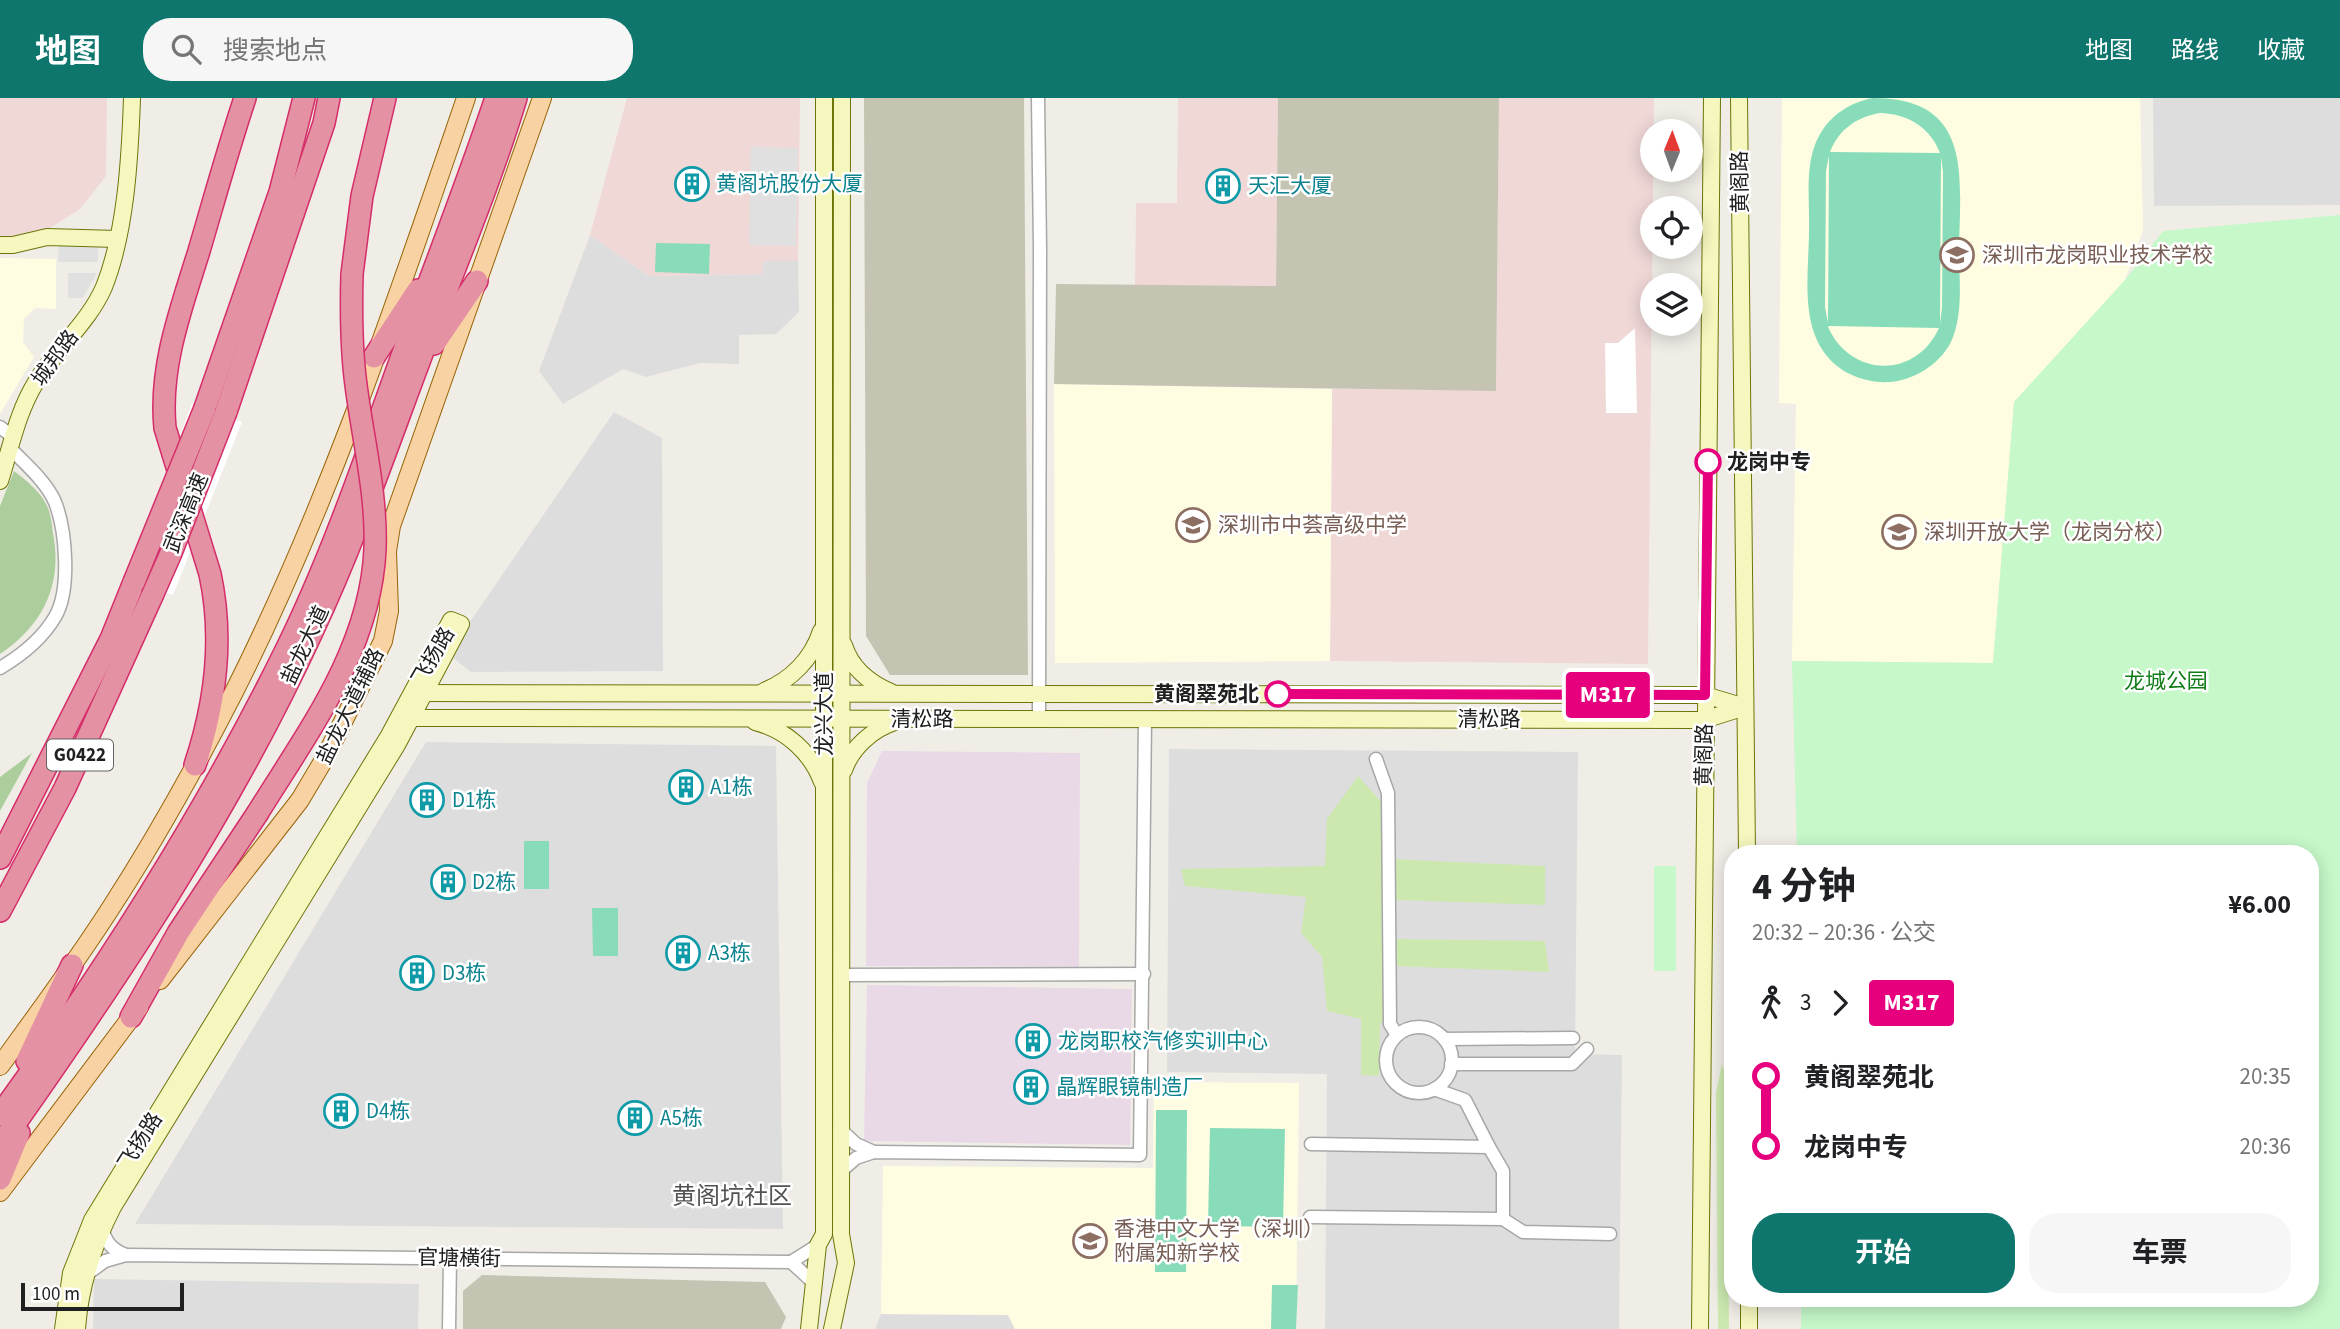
<!DOCTYPE html>
<html lang="zh">
<head>
<meta charset="utf-8">
<style>
  body { margin:0; font-family:"Source Sans 3","Noto Sans SC",sans-serif; background:#f6f6f6; color:#202124; height:100vh; display:flex; flex-direction:column; font-size:26px; white-space:nowrap }
  * { box-sizing:border-box; margin:0 }
  p { font-size:23px; color:#757577 }
  .icon { flex:none; width:38px; height:38px; fill:none; stroke:currentColor; stroke-width:2; stroke-linecap:round; stroke-linejoin:round }
  .map { position:relative; flex:1; overflow:hidden }
  .side { position:absolute; left:1724px; top:747px; width:595px; height:462px; display:flex; flex-direction:column; background:#fff; border-radius:28px; box-shadow:0 4px 18px #0003 }
  .side>* { flex:none }
  .badge { padding:0 14px; border-radius:5px; font-size:24px; line-height:46px }
  .needle { width:46px; rotate:1deg }
  .tools { position:absolute; left:1640px; top:21px; display:grid; gap:14px }
  .tools a { display:grid; place-items:center; width:63px; height:63px; border-radius:50%; background:#fff; box-shadow:0 4px 18px #0003; font-size:35px }
  .scale { position:absolute; left:21px; bottom:18px; width:163px; box-sizing:border-box; padding-left:7px; border:4px solid #202020; border-top:0; font-size:19px; line-height:24px; white-space:nowrap; color:#202020; -webkit-text-stroke:5px #fff; paint-order:stroke }
  .map>.badge { position:absolute; translate:-50% -50%; box-shadow:0 0 0 4px #fff }
  .legs { display:flex; align-items:center; gap:10px; height:77px; padding:0 28px; font-size:23px }
  .legs p { margin-inline-start:auto }
  .overview { display:flex; align-items:center; justify-content:space-between; height:119px; padding:0 28px }
  h1 { font-size:38px; font-weight:700; line-height:52px }
  .button { display:flex; gap:14px; margin-top:auto; padding:14px 28px }
  .button a { flex:1; height:80px; border-radius:28px; background:#0f766e; color:#fff; font-size:28px; font-weight:700; line-height:80px; text-align:center }
  .button a+a { background:#f6f6f6; color:#202124 }
  ul { padding:0 28px; list-style:none }
  li { display:flex; align-items:center; gap:24px; height:70px; font-size:26px }
  li i { display:grid; place-items:center; width:10px; height:100%; margin:0 9px; background:currentColor }
  li i::after { content:''; width:18px; height:18px; margin:-9px; border:5px solid; border-radius:50%; background:#fff }
  li p { margin-inline-start:auto }
  li:first-child i { background:linear-gradient(#0000 50%,currentColor 0) }
  li:last-child i { background:linear-gradient(currentColor 50%,#0000 0) }
  header { display:flex; align-items:center; gap:42px; box-sizing:border-box; height:98px; padding:0 35px; background:#0f766e; color:#fff }
  header strong { font-size:33px }
  nav { display:flex; gap:38px; margin-inline-start:auto; font-size:24px }
  .search { width:490px; height:63px; background:#f6f6f6; display:flex; align-items:center; gap:18px; box-sizing:border-box; padding:0 24px; border-radius:28px; color:#757577; font-size:26px }
  .map>svg:first-child { display:block }
  .residential { fill:#dedddd }
  .commercial { fill:#f0d8d7 }
  .industrial { fill:#e9d9e6 }
  .education { fill:#fefde2 }
  .construction { fill:#c5c4b2 }
  .grass { fill:#cce8af }
  .forest { fill:#acce9d }
  .park { fill:#c6f8c9 }
  .pitch { fill:#88dcba; fill-rule:evenodd }
  .parking { fill:#e0e0e0 }
  .pier { fill:#fff }
  .lines { fill:none; stroke-linecap:round; stroke-linejoin:round }
  .street-casing { stroke:#a7a7a7; stroke-width:15 }
  .secondary-casing { stroke:#6b7509; stroke-width:18 }
  .primary-casing { stroke:#976406; stroke-width:20 }
  .highway-casing { stroke:#d52d6a; stroke-width:24 }
  .street { stroke:#fff; stroke-width:12 }
  .secondary { stroke:#f6f7be; stroke-width:16 }
  .primary { stroke:#f9d2a4; stroke-width:18 }
  .highway { stroke:#e492a3; stroke-width:21 }
  .highway-bridge-casing { stroke:#d52d6a; stroke-width:24; stroke-linecap:butt }
  .highway-bridge { stroke:#e492a3; stroke-width:21 }
  .line-1-casing { stroke:#fff; stroke-width:16 }
  .line-1 { stroke:#e6007e; stroke-width:10 }
  .stop-1-dot { fill:#fff; stroke:#e6007e; stroke-width:3.5 }
  .labels { text-anchor:middle; dominant-baseline:central; stroke-width:5; stroke-linejoin:round; paint-order:stroke }
  .shield { fill:#fff; stroke:#636363; stroke-width:2 }
  .shield-label { font-size:19px; font-weight:bold; fill:#202020 }
  .street-label { font-size:21px; fill:#202020; stroke:#fff }
  .culture-label { font-size:21px; fill:#0d838f; stroke:#fff; text-anchor:start }
  .education-label { font-size:21px; fill:#785e54; stroke:#fff; text-anchor:start }
  .stop-label { font-size:21px; font-weight:bold; fill:#202020; stroke:#fff; text-anchor:start }
  .park-label { font-size:21px; fill:#107c17; stroke:#fff }
  .quarter-label { font-size:24px; fill:#535353; stroke:#fff }
</style>
</head>
<body>
<header>
<strong>地图</strong>
<div class="search"><svg class="icon" aria-label="search" viewBox="0 0 24 24"><circle cx="10" cy="10" r="6"/><path d="M15 15l6 6"/></svg>搜索地点</div>
<nav><a>地图</a><a>路线</a><a>收藏</a></nav>
</header>
<div class="map">
<svg width="2340" height="1231" viewBox="0 0 2340 1231">
  <rect width="100%" height="100%" fill="#f0ede7"/>
  <g class="residential">
    <polygon points="2153,0 2340,0 2340,107 2154,108"/>
    <polygon points="590,137 649,178 762,176 763,162 798,163 799,214 776,236 739,237 739,266 700,265 646,279 623,271 563,306 539,273"/>
    <polygon points="614,314 662,340 663,573 471,574 453,560 465,531"/>
    <polygon points="426,644 776,648 783,1131 135,1126"/>
    <polygon points="1169,651 1578,654 1575,956 1622,957 1619,1231 1325,1231 1327,976 1167,974"/>
    <polygon points="94,1181 419,1186 418,1231 93,1231"/>
    <polygon points="881,1216 1008,1217 1015,1231 875,1231"/>
  </g>
  <g class="commercial">
    <polygon points="0,0 107,0 106,78 80,111 45,133 13,141 0,141"/>
    <polygon points="627,0 800,0 798,163 763,163 762,176 649,178 590,137"/>
    <polygon points="1178,0 1278,0 1276,188 1135,187 1136,105 1177,105"/>
    <polygon points="1499,0 1654,0 1648,566 1330,563 1332,291 1496,292"/>
  </g>
  <g class="industrial">
    <polygon points="882,653 1080,655 1079,869 866,868 867,685"/>
    <polygon points="867,887 1132,891 1130,1047 864,1043"/>
  </g>
  <g class="education">
    <polygon points="1782,0 2140,0 2143,132 2125,182 2014,304 1993,565 1792,563 1796,306 1779,305"/>
    <polygon points="0,160 56,161 56,211 35,210 24,221 23,244 34,259 0,316"/>
    <polygon points="1054,286 1332,291 1330,563 1055,565"/>
    <polygon points="1154,984 1299,985 1296,1231 1015,1231 1008,1217 881,1216 883,1068 1153,1070"/>
  </g>
  <g class="construction">
    <polygon points="864,0 1024,0 1028,577 890,577 866,538"/>
    <polygon points="1278,0 1499,0 1496,293 1054,286 1056,186 1276,188"/>
    <polygon points="482,1177 765,1184 786,1219 781,1231 463,1231 463,1193"/>
  </g>
  <g class="grass">
    <polygon points="1358,678 1395,719 1390,761 1545,768 1545,807 1396,802 1395,841 1545,843 1549,874 1392,868 1392,915 1380,926 1379,978 1361,977 1361,921 1327,913 1322,859 1301,835 1306,799 1185,788 1181,771 1325,768 1327,721"/>
    <polygon points="1722,966 1727,982 1729,1231 1718,1231 1716,995"/>
  </g>
  <g class="forest">
    <path d="M14,373C27,383 40,393 47,408C51,416 52,427 53,435C63,487 43,527 0,556V408Z"/>
    <polygon points="32,655 0,713 0,679"/>
  </g>
  <g class="park">
    <polygon points="2340,117 2340,1231 1801,1231 1801,1201 1831,1201 1937,1209 1938,1200 2310,1200 2310,756 1797,756 1792,563 1993,565 2014,304 2125,182 2163,133"/>
    <rect x="1654" y="768" width="22" height="105"/>
  </g>
  <g class="pitch">
    <path d="M1873,0C1974,0 1960,79 1959,152C1959,182 1964,218 1950,246C1938,267 1914,282 1890,284C1874,285 1858,281 1844,273C1796,243 1809,179 1809,132C1810,102 1804,65 1819,38C1830,17 1851,4 1873,0ZM1880,15C1908,16 1930,29 1940,55L1830,54C1839,31 1857,19 1880,15ZM1829,58L1828,224V225L1825,209L1826,73ZM1941,59L1943,74L1942,210L1940,226ZM1828,229L1829,228L1939,230C1916,281 1851,280 1828,229Z"/>
    <polygon points="656,145 710,146 709,176 655,174"/>
    <rect x="524" y="743" width="25" height="48"/>
    <polygon points="592,810 618,810 618,858 593,858"/>
    <polygon points="1156,1012 1187,1012 1186,1174 1155,1174"/>
    <polygon points="1210,1030 1285,1031 1283,1129 1208,1128"/>
    <polygon points="1272,1187 1298,1187 1296,1231 1271,1231"/>
  </g>
  <g class="parking">
    <polygon points="751,49 798,50 796,148 749,147"/>
    <polygon points="59,145 98,146 98,164 58,164"/>
    <polygon points="68,175 97,175 83,200 68,200"/>
  </g>
  <g class="pier">
    <polygon points="1635,230 1637,315 1606,315 1605,245 1618,245"/>
    <polygon points="192,305 242,324 173,497 126,483"/>
  </g>
  <g class="lines">
    <g class="street-casing">
      <g id="street">
        <polyline points="1038,0 1040,150 1039,621"/>
        <polyline points="0,329 13,339"/>
        <path d="M0,570C22,557 42,541 55,519C71,492 66,432 55,404C46,383 25,366 10,350"/>
        <polyline points="1376,661 1388,695 1390,926 1397,937"/>
        <polyline points="841,877 1144,876"/>
        <circle cx="1419" cy="962" r="33"/>
        <polyline points="1444,941 1573,940"/>
        <polyline points="1451,966 1572,966 1587,951"/>
        <polyline points="841,1032 856,1046 874,1054"/>
        <polyline points="1311,1046 1489,1049 1465,1002 1434,991"/>
        <polyline points="841,1073 856,1060 874,1054 1140,1057 1145,621"/>
        <polyline points="1310,1119 1503,1121 1503,1073 1489,1049"/>
        <polyline points="1503,1121 1523,1134 1610,1136"/>
        <path d="M102,1129C105,1144 112,1152 126,1157"/>
        <polyline points="87,1176 105,1163 126,1157 791,1164"/>
        <polyline points="814,1185 791,1164 818,1147"/>
        <polyline points="449,1231 450,1160"/>
      </g>
    </g>
    <g class="secondary-casing">
      <g id="secondary">
        <polyline points="1739,0 1747,756"/>
        <polyline points="0,147 13,147 47,139 117,141"/>
        <path d="M0,383C11,349 17,315 36,284C56,251 89,224 104,189C126,134 130,59 132,0"/>
        <path d="M844,547C851,570 870,585 891,594"/>
        <path d="M764,593C791,582 812,561 821,533"/>
        <polyline points="416,595 1693,597 1705,597 1745,609"/>
        <polyline points="403,616 411,620 440,620 1704,622 1745,609"/>
        <path d="M755,624C786,632 811,654 822,684"/>
        <path d="M844,672C852,649 873,631 895,624"/>
        <path d="M63,1231L71,1175L92,1122L388,639L451,522L461,526L397,647L113,1109C93,1148 80,1187 77,1231"/>
        <polyline points="809,1231 818,1147 824,1136 824,0"/>
        <polyline points="832,1231 846,1165 841,1136 842,0"/>
        <polyline points="1700,1231 1712,0"/>
        <polyline points="1749,1231 1749,1200"/>
      </g>
    </g>
    <g class="primary-casing">
      <g id="primary">
        <polyline points="160,882 300,702 325,660 383,543 389,513 387,453 391,428 542,0"/>
        <path d="M0,968C38,915 77,863 112,808C156,740 196,668 233,596C329,406 397,201 466,0"/>
        <polyline points="0,1094 139,909"/>
      </g>
    </g>
    <g class="highway-casing">
      <g id="highway">
        <polyline points="352,176 362,98 385,0"/>
        <polyline points="434,246 477,183"/>
        <polyline points="374,259 418,192"/>
        <polyline points="205,310 280,94 304,0"/>
        <polyline points="226,314 324,25 329,0"/>
        <path d="M195,667C216,604 224,541 210,476L165,330C159,269 181,211 199,153C214,102 228,51 245,0"/>
        <polyline points="0,760 111,541 134,484"/>
        <polyline points="0,813 65,690 152,498"/>
        <polyline points="131,919 178,835 257,716"/>
        <polyline points="27,963 72,867"/>
        <path d="M0,1017C108,869 206,715 287,550C335,452 369,349 406,247C436,165 468,83 496,0"/>
        <path d="M0,1047C116,883 228,717 312,534C358,436 392,334 431,232C460,156 492,79 516,0"/>
        <polyline points="0,1081 19,1035"/>
      </g>
    </g>
    <use href="#street" class="street"/>
    <use href="#secondary" class="secondary"/>
    <use href="#primary" class="primary"/>
    <use href="#highway" class="highway"/>
    <g class="highway-bridge-casing">
      <g id="highway-bridge">
        <polyline points="134,484 205,310"/>
        <polyline points="152,498 171,455 226,314"/>
        <path d="M257,716C307,635 371,551 375,451C377,396 363,342 356,287C351,250 351,213 352,176"/>
      </g>
    </g>
    <use href="#highway-bridge" class="highway-bridge"/>
  </g>
  <g class="lines">
    <g class="line-1-casing">
      <polyline id="line-1" points="1278,596 1705,597 1708,364"/>
    </g>
    <use href="#line-1" class="line-1"/>
  </g>
  <defs>
    <g id="building-ring" transform="scale(1.75)"><circle r="9.5" fill="#fff" stroke="#0f9aa8" stroke-width="1.5"/><path d="M-4-6H4V6H1V3H-1V6H-4ZM-2.5-4.3h1.7v1.8h-1.7ZM.8-4.3h1.7v1.8H.8ZM-2.5-1h1.7V.8h-1.7ZM.8-1h1.7V.8H.8Z" fill="#0f9aa8"/></g>
    <g id="school-ring" transform="scale(1.75)"><circle r="9.5" fill="#fff" stroke="#8d6e63" stroke-width="1.5"/><path d="M0-5L7-2L0 1L-7-2ZM-4 1L0 2.5L4 1V4Q0 6-4 4Z" fill="#8d6e63"/></g>
    <g id="university-ring" transform="scale(1.75)"><circle r="9.5" fill="#fff" stroke="#8d6e63" stroke-width="1.5"/><path d="M0-5L7-2L0 1L-7-2ZM-4 1L0 2.5L4 1V4Q0 6-4 4Z" fill="#8d6e63"/></g>
  </defs>
  <g fill-rule="evenodd">
    <use href="#building-ring" x="692" y="86"/>
    <use href="#building-ring" x="1223" y="88"/>
    <use href="#school-ring" x="1957" y="157"/>
    <use href="#school-ring" x="1193" y="427"/>
    <use href="#university-ring" x="1899" y="434"/>
    <use href="#building-ring" x="686" y="689"/>
    <use href="#building-ring" x="427" y="702"/>
    <use href="#building-ring" x="448" y="784"/>
    <use href="#building-ring" x="683" y="855"/>
    <use href="#building-ring" x="417" y="875"/>
    <use href="#building-ring" x="1033" y="943"/>
    <use href="#building-ring" x="1031" y="989"/>
    <use href="#building-ring" x="341" y="1013"/>
    <use href="#building-ring" x="635" y="1020"/>
    <use href="#school-ring" x="1090" y="1143"/>
  </g>
  <g class="stop-1-dot">
    <circle cx="1708" cy="364" r="12"/>
    <circle cx="1278" cy="596" r="12"/>
  </g>
  <g class="labels">
    <rect class="shield" x="47" y="641.5" width="66" height="31" rx="5"/>
    <g class="shield-label">
      <text x="80" y="657">G0422</text>
    </g>
    <g class="street-label">
      <text transform="translate(1740 84) rotate(-91)">黄阁路</text>
      <text transform="translate(55 260) rotate(-54)">城邦路</text>
      <text transform="translate(186 415) rotate(-68)">武深高速</text>
      <text transform="translate(305 547) rotate(-65)">盐龙大道</text>
      <text transform="translate(433 558) rotate(-60)">飞扬路</text>
      <text transform="translate(350 608) rotate(-64)">盐龙大道辅路</text>
      <text transform="translate(824 616) rotate(-90)">龙兴大道</text>
      <text x="922" y="621">清松路</text>
      <text x="1489" y="621">清松路</text>
      <text transform="translate(1704 657) rotate(-89)">黄阁路</text>
      <text transform="translate(140 1043) rotate(-58)">飞扬路</text>
      <text transform="translate(459 1160) rotate(1)">官塘横街</text>
    </g>
    <g class="culture-label">
      <text x="716" y="86">黄阁坑股份大厦</text>
      <text x="1248" y="88">天汇大厦</text>
      <text x="710" y="689">A1栋</text>
      <text x="452" y="702">D1栋</text>
      <text x="472" y="784">D2栋</text>
      <text x="708" y="855">A3栋</text>
      <text x="442" y="875">D3栋</text>
      <text x="1058" y="943">龙岗职校汽修实训中心</text>
      <text x="1056" y="989">晶辉眼镜制造厂</text>
      <text x="366" y="1013">D4栋</text>
      <text x="660" y="1020">A5栋</text>
    </g>
    <g class="education-label">
      <text x="1982" y="157">深圳市龙岗职业技术学校</text>
      <text x="1218" y="427">深圳市中荟高级中学</text>
      <text x="1924" y="434">深圳开放大学（龙岗分校）</text>
      <text x="1114" y="1131">香港中文大学（深圳）<tspan x="1114" dy="24">附属知新学校</tspan></text>
    </g>
    <g class="stop-label">
      <text x="1727" y="364">龙岗中专</text>
      <text x="1259" y="596" text-anchor="end">黄阁翠苑北</text>
    </g>
    <g class="park-label">
      <text x="2166" y="583">龙城公园</text>
    </g>
    <g class="quarter-label">
      <text x="732" y="1098">黄阁坑社区</text>
    </g>
  </g>
</svg>
<div class="tools">
<a><svg class="needle" viewBox="-14 -14 28 28"><path d="M0-13l5 13h-10z" fill="#e53935"/><path d="M0 13l5-13h-10z" fill="#757577"/></svg></a>
<a><svg class="icon" aria-label="locate" viewBox="0 0 24 24"><circle cx="12" cy="12" r="6"/><path d="M12 2v4M12 18v4M2 12h4M18 12h4"/></svg></a>
<a><svg class="icon" aria-label="layers" viewBox="0 0 24 24"><path d="M12 4l9 5-9 5-9-5zM3 14l9 5 9-5"/></svg></a>
</div>
<div class="scale">100 m</div>
<b class="badge" style="left:1608px;top:597px;background:#e6007e;color:#fff">M317</b>
<section class="side">
<div class="overview"><div><h1>4 分钟</h1><p>20:32 – 20:36 · 公交</p></div><b>¥6.00</b></div>
<div class="legs"><svg class="icon" aria-label="walk" viewBox="0 0 24 24"><circle cx="13" cy="4" r="2"/><path d="M13 8l-2 6 4 7M11 14l-3 7M7 12l3-4h3l4 4"/></svg>3<svg class="icon" aria-label="forward" viewBox="0 0 24 24"><path d="M9 5l7 7-7 7"/></svg><b class="badge" style="background:#e6007e;color:#fff">M317</b></div>
<ul>
<li><i style="color:#e6007e"></i><b>黄阁翠苑北</b><p>20:35</p></li>
<li><i style="color:#e6007e"></i><b>龙岗中专</b><p>20:36</p></li>
</ul>
<div class="button"><a>开始</a><a>车票</a></div>
</section>
</div>
</body>
</html>
